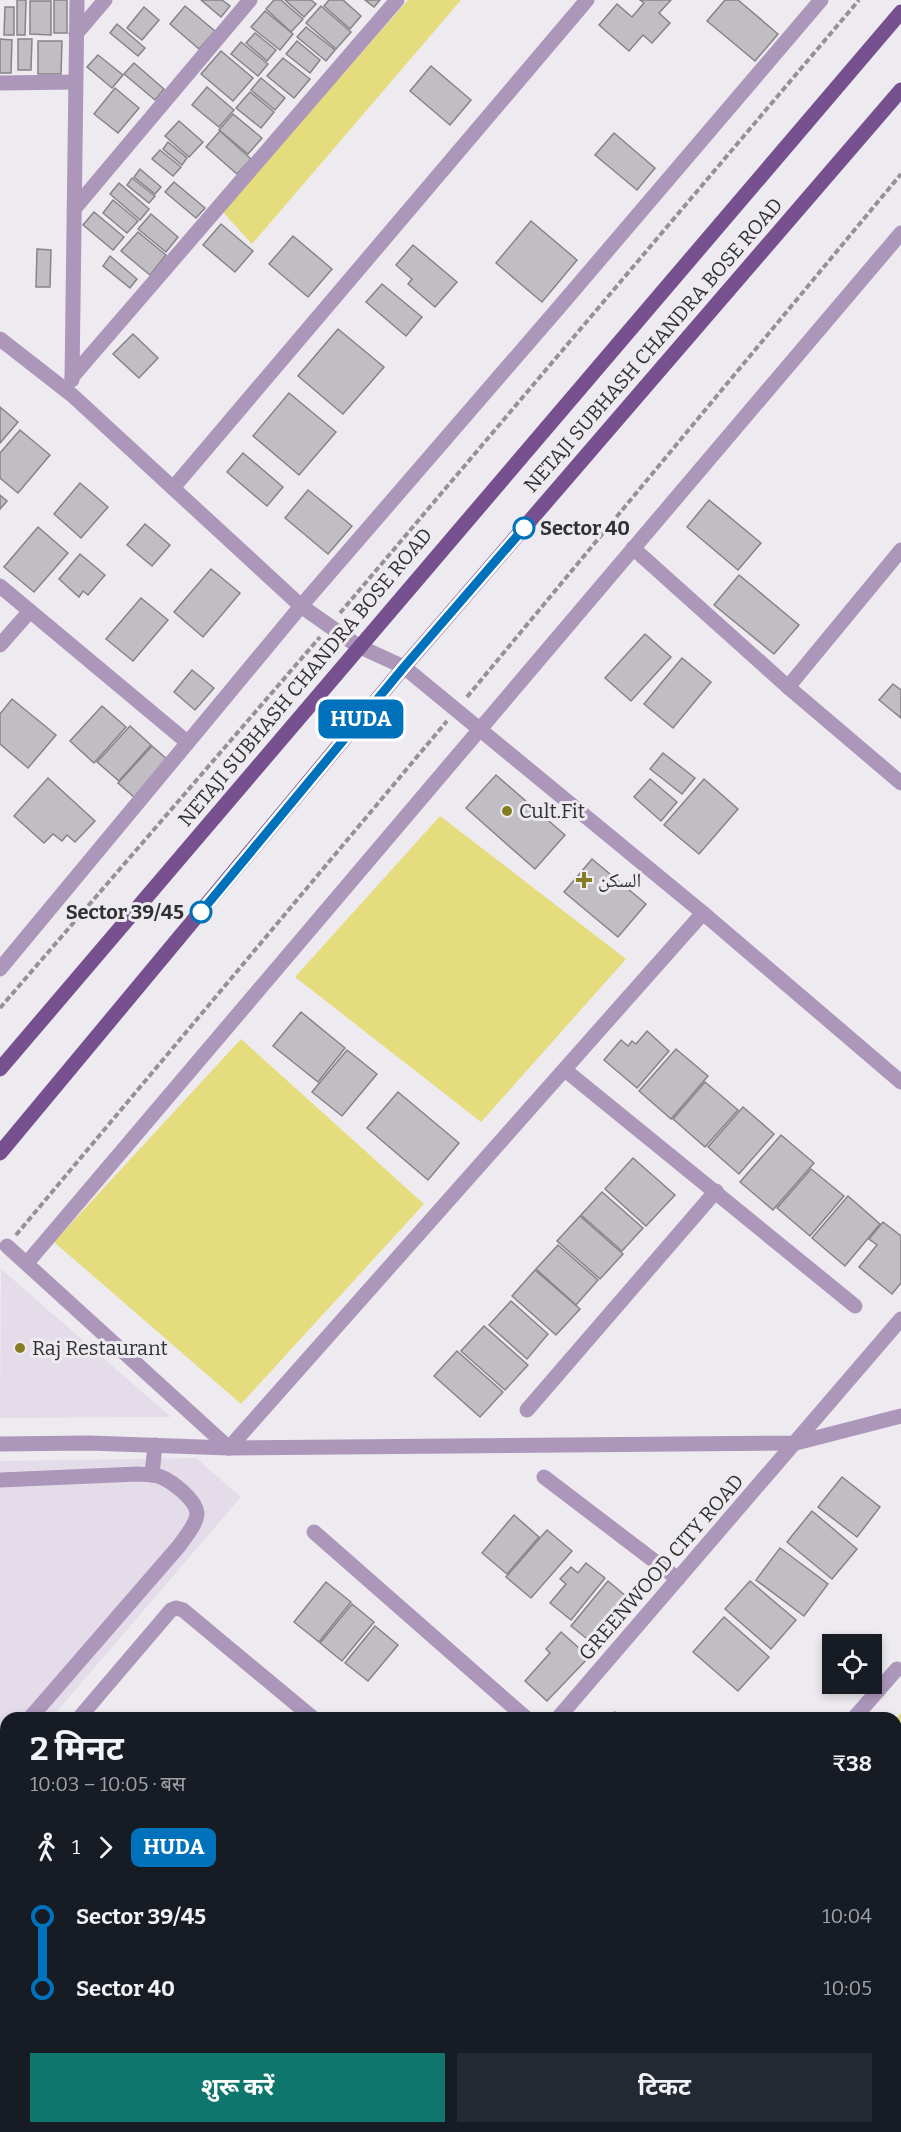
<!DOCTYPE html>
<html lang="hi">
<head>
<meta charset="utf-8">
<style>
  body { margin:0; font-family:Bitter,"Noto Naskh Arabic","Noto Sans Devanagari",serif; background:#242831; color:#f1f3f6; height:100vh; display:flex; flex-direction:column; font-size:22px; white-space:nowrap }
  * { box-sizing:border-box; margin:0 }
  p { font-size:20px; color:#9ea1a6 }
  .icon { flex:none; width:33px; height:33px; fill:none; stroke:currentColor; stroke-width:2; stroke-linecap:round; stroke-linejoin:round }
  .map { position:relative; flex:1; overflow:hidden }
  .details { position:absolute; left:0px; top:1712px; width:902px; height:422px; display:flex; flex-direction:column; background:#171b24; border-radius:18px 18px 0 0; box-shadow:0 3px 9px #0003 }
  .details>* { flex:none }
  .badge { padding:0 12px; border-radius:9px; font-size:21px; line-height:39px }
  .controls { position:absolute; left:822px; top:1634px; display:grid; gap:12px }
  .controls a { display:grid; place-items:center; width:60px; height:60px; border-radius:0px; background:#171b24; box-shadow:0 3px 9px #0003; font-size:30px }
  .map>.badge { position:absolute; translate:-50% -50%; box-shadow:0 0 0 3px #fff }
  .legs { display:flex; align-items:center; gap:9px; height:66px; padding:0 30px; font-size:20px }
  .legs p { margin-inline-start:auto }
  .summary { display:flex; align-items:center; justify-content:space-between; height:102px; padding:0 30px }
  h1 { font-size:33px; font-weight:700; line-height:45px }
  .action { display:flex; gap:12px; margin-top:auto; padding:12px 30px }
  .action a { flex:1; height:69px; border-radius:0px; background:#0f766e; color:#fff; font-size:24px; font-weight:700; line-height:69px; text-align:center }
  .action a+a { background:#242831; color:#f1f3f6 }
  ul { padding:0 30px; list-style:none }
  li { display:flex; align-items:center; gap:21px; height:72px; font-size:22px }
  li i { display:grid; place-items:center; width:9px; height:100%; margin:0 8px; background:currentColor }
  li i::after { content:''; width:15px; height:15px; margin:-8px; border:4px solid; border-radius:50%; background:#171b24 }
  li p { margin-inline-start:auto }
  li:first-child i { background:linear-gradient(#0000 50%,currentColor 0) }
  li:last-child i { background:linear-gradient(currentColor 50%,#0000 0) }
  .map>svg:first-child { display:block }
  .built { fill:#e4dde9 }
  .green { fill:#e4dc7d }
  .building { fill:#c1bec3; stroke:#878489; stroke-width:1.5 }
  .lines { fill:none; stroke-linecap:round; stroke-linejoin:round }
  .path { stroke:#949295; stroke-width:4; stroke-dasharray:6 3; stroke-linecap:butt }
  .minor { stroke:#ac97bb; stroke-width:15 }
  .major { stroke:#76508f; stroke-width:15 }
  .line-1-casing { stroke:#fff; stroke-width:14 }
  .line-1 { stroke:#0072bc; stroke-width:9 }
  .stop-1-dot { fill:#fff; stroke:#0072bc; stroke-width:3 }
  .poi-dot { fill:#857d24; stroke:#eeebf0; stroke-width:2 }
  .labels { text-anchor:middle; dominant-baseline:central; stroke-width:6; stroke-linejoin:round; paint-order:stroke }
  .street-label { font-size:20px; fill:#313032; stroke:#eeebf0 }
  .stop-label { font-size:20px; font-weight:bold; fill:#313032; stroke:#eeebf0; text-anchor:start }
  .poi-label { font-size:20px; fill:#313032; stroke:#eeebf0; text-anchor:start }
</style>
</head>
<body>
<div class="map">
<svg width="901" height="2132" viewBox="0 0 901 2132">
  <rect width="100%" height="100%" fill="#eeebf0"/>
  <g class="built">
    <polygon points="1,1269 171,1417 0,1418"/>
    <polygon points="196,1458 241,1497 52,1717 6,1718 6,1770 0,1777 0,1461"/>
  </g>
  <g class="green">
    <polygon points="408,0 461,0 252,244 222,211"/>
    <polygon points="440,816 626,959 481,1122 295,977"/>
    <polygon points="241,1039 424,1204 241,1404 54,1242"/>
    <polygon points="901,1713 901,1815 896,1810 896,1719"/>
  </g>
  <g class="building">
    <polygon points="17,0 26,0 25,35 17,35"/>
    <rect x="54" y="0" width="13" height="33"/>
    <polygon points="201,0 222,0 230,6 221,17"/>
    <polygon points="274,0 281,0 303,19 291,32 266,9"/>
    <polygon points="285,0 311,0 316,4 304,17"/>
    <polygon points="329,0 343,0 361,16 350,29 324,6"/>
    <polygon points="365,0 380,0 374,7"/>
    <polygon points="640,0 671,0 659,13 670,23 652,43 643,35 629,51 599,25 617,4 632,17 644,3"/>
    <polygon points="725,0 738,0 778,34 755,61 707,21"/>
    <polygon points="30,1 51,1 51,35 30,34"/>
    <polygon points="185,6 215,31 199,49 170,24"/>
    <polygon points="321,6 351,32 336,49 306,23"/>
    <polygon points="5,7 14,7 14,35 4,35"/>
    <polygon points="144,7 159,20 142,40 127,28"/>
    <polygon points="265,11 293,34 280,50 251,27"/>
    <polygon points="117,24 145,48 138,56 110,33"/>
    <polygon points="306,27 335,50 326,61 297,37"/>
    <polygon points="255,33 276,50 267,61 246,43"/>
    <polygon points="0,39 12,40 11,73 0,73"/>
    <polygon points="18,39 32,39 31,70 18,70"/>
    <polygon points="38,41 62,41 61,74 38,74"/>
    <polygon points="297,41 320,60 310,73 286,54"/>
    <polygon points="241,42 268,64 258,76 231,54"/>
    <polygon points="221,51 253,78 233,101 201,74"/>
    <polygon points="98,55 123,75 112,88 87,67"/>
    <polygon points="283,58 310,79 294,98 267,76"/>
    <polygon points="134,63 164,89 155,100 124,74"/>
    <polygon points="431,66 471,100 450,125 410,91"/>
    <polygon points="261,78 285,98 275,110 251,90"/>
    <polygon points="207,87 234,110 219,127 192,105"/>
    <polygon points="115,88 139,108 118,133 94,114"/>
    <polygon points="250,92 274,112 261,128 236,108"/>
    <polygon points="233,114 262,138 248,154 219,130"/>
    <polygon points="179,121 203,142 189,157 165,136"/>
    <polygon points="220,131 251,159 237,174 206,147"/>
    <polygon points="614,133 655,168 637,190 595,155"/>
    <polygon points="168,142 187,158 182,165 163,149"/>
    <polygon points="160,150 181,167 173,176 152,159"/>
    <polygon points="140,169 161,187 155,194 134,177"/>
    <polygon points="132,178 155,196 149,203 127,185"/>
    <polygon points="174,182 205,208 196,218 165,192"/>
    <polygon points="119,183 149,209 140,220 110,194"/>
    <polygon points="113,200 138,221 127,233 103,213"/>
    <polygon points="94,212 124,237 113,250 83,225"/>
    <polygon points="151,214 178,237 166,252 138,229"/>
    <polygon points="531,221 577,260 542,302 496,263"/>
    <polygon points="221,224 253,251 235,272 203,245"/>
    <polygon points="138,232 166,255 150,275 121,251"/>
    <polygon points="293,236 332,269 308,297 269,264"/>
    <polygon points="413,245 457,282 435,307 408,284 412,279 396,265"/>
    <polygon points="37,249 51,250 50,287 36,287"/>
    <polygon points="110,256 137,279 130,288 103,266"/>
    <polygon points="382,284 422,317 406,336 366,302"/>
    <polygon points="338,329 384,367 343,414 298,376"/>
    <polygon points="133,334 158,358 139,378 113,354"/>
    <polygon points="289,393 336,432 299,475 253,436"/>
    <polygon points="0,407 18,422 0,443"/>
    <polygon points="20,430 50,455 18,493 0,478 0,453"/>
    <polygon points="243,453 283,487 267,506 227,472"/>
    <polygon points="80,483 108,507 81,538 54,514"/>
    <polygon points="308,490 352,526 328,554 285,518"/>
    <polygon points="0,495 7,501 0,509"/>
    <polygon points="709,500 761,543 738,570 687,527"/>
    <polygon points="145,524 170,545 152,566 127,545"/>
    <polygon points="38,527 68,553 34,592 4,567"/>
    <polygon points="80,554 105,575 88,595 83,591 79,597 59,579"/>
    <polygon points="211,569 240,593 203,637 174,612"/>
    <polygon points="739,575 799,625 774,654 714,605"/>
    <polygon points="141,598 168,620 133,661 106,639"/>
    <polygon points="645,634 671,657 631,701 605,678"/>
    <polygon points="682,658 711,682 673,728 644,704"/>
    <polygon points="192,670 214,688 195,710 174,692"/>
    <polygon points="893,684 901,690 901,718 879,700"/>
    <polygon points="12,699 56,735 28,768 0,744 0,714"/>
    <polygon points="102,706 126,727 94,763 70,741"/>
    <polygon points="130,726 151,745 119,781 97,762"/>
    <polygon points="152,746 169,761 135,798 118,783"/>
    <polygon points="663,753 695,778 682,794 650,769"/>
    <polygon points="496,775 565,835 535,869 466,808"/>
    <polygon points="48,778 95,821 75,842 67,835 62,841 53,834 44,843 14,816"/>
    <polygon points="650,779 677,802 661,821 634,797"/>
    <polygon points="704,779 738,809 699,854 664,825"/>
    <polygon points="592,859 646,904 618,937 564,892"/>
    <polygon points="301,1012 345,1048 318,1082 273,1046"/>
    <polygon points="647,1031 669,1051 637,1088 604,1060 621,1040 628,1046 632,1041 636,1044"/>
    <polygon points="676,1049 708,1076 671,1119 639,1091"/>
    <polygon points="347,1050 377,1074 342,1116 312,1092"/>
    <polygon points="705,1082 738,1110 705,1147 673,1119"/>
    <polygon points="398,1092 459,1143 428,1180 367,1128"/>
    <polygon points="743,1107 774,1134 739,1174 708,1147"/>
    <polygon points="781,1135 814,1163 773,1210 740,1182"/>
    <polygon points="633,1158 675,1195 646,1226 605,1189"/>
    <polygon points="811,1169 844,1196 810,1236 777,1208"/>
    <polygon points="602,1192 643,1228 622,1251 581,1215"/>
    <polygon points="848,1196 880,1224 845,1266 812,1238"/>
    <polygon points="580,1216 623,1254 600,1279 557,1241"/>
    <polygon points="883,1222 901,1236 901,1283 892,1294 859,1267 877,1245 869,1239"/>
    <polygon points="558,1245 598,1280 576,1305 536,1269"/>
    <polygon points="535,1270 580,1309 556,1335 512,1296"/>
    <polygon points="511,1301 548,1334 527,1359 489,1325"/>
    <polygon points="484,1326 528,1365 505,1390 461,1351"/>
    <polygon points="457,1351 503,1392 480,1417 434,1376"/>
    <polygon points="842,1477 880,1507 857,1537 818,1507"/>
    <polygon points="812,1511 857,1549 832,1579 787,1542"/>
    <polygon points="514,1515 539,1537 507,1574 482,1553"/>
    <polygon points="547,1530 572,1551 531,1598 506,1577"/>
    <polygon points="780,1548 828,1584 804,1616 756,1580"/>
    <polygon points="586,1563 605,1578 571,1620 550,1603 566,1584 560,1579 571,1567 578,1573"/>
    <polygon points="608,1581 633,1602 596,1646 571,1626"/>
    <polygon points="750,1581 796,1620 771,1649 725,1609"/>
    <polygon points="326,1582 351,1602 319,1642 294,1622"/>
    <polygon points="352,1604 374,1622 342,1661 320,1643"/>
    <polygon points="724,1617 769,1657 738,1691 693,1652"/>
    <polygon points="375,1626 398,1645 368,1681 345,1663"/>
    <polygon points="561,1632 589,1657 547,1701 525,1681 550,1653 546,1649"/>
    <polygon points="615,1712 622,1718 610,1718"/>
    <polygon points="901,1845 901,1874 896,1880 896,1851"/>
    <polygon points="0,2081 6,2083 6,2127 13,2127 11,2132 0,2130"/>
    <polygon points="276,2127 348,2127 354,2132 282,2132"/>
    <polygon points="831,2127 850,2127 856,2132 827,2132"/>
  </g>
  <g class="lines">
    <g class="path">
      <polyline points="340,613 859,0"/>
      <polyline points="467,697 901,174"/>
      <polyline points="0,1008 320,637"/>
      <polyline points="16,1235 447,721"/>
    </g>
    <g class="minor">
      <polyline points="76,34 105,0"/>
      <polyline points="0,83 75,82"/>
      <polyline points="75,208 250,0"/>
      <polyline points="0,339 72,395 301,606 358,646 404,667 703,913 901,1082"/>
      <polyline points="72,377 397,0"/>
      <polyline points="72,380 77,0"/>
      <polyline points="173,488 587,0"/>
      <polyline points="633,548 788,687 901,783"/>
      <polyline points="0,586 187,742"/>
      <polyline points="0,645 30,611"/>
      <polyline points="788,687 901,550"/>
      <polyline points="0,969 301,606 561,305 821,0"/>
      <polyline points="565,1070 855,1306"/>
      <polyline points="7,1246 229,1448"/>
      <polyline points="27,1263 901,233"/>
      <polyline points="527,1410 716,1191"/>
      <polyline points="0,1444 89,1443 229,1448 796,1443 901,1416"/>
      <polyline points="229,1448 703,913"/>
      <polyline points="152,1475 155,1445"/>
      <polyline points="544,1477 678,1579"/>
      <path d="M0,1480L138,1474C145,1475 154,1474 161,1477C173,1482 196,1500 197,1513C197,1524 185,1537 179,1546L30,1718"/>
      <polyline points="314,1532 526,1718"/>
      <polyline points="79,1718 171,1610 176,1608 183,1610 313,1718"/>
      <polyline points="558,1718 901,1319"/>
      <polyline points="854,1718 897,1669"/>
      <polyline points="0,1751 6,1745"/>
      <polyline points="896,1997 901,2004"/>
      <polyline points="255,2127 261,2132"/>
      <polyline points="575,2127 581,2132"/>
      <polyline points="200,2132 204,2127"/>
      <polyline points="491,2132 496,2127"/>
      <polyline points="702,2132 706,2127"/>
    </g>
    <g class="major">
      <polyline points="0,1069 901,12"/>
      <polyline points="0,1153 404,667 901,90"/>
      <polyline points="0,1979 6,1985"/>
      <polyline points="0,2019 6,2024"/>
      <polyline points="125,2127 130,2132"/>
      <polyline points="169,2127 175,2132"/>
    </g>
  </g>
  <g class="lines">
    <g class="line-1-casing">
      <polyline id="line-1" points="201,912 404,667 524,528"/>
    </g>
    <use href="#line-1" class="line-1"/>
  </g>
  <g class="stop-1-dot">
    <circle cx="524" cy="528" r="10"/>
    <circle cx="201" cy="912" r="10"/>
  </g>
  <g class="poi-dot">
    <circle cx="507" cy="811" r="6"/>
    <path d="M581 871h6v6h6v6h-6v6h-6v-6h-6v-6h6z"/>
    <circle cx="20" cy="1348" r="6"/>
  </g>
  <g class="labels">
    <g class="street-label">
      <text transform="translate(653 345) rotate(-49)">NETAJI SUBHASH CHANDRA BOSE ROAD</text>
      <text transform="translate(305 677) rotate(-50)">NETAJI SUBHASH CHANDRA BOSE ROAD</text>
      <text transform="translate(661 1567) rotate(-49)">GREENWOOD CITY ROAD</text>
    </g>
    <g class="stop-label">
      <text x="540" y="528">Sector 40</text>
      <text x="184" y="912" text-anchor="end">Sector 39/45</text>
    </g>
    <g class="poi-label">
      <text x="519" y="811">Cult.Fit</text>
      <text x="598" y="880">السكن</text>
      <text x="32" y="1348">Raj Restaurant</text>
    </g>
  </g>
</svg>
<div class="controls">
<a><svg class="icon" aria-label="locate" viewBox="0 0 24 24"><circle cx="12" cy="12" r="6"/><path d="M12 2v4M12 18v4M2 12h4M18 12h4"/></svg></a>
</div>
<b class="badge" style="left:361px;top:719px;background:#0072bc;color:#fff">HUDA</b>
<section class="details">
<div class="summary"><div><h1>2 मिनट</h1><p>10:03 – 10:05 · बस</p></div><b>₹38</b></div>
<div class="legs"><svg class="icon" aria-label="walk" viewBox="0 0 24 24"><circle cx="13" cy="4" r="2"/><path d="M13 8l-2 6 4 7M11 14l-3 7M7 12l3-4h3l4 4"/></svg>1<svg class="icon" aria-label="forward" viewBox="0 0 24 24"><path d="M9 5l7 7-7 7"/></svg><b class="badge" style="background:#0072bc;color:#fff">HUDA</b></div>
<ul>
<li><i style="color:#0072bc"></i><b>Sector 39/45</b><p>10:04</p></li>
<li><i style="color:#0072bc"></i><b>Sector 40</b><p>10:05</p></li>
</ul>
<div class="action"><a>शुरू करें</a><a>टिकट</a></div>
</section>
</div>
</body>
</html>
